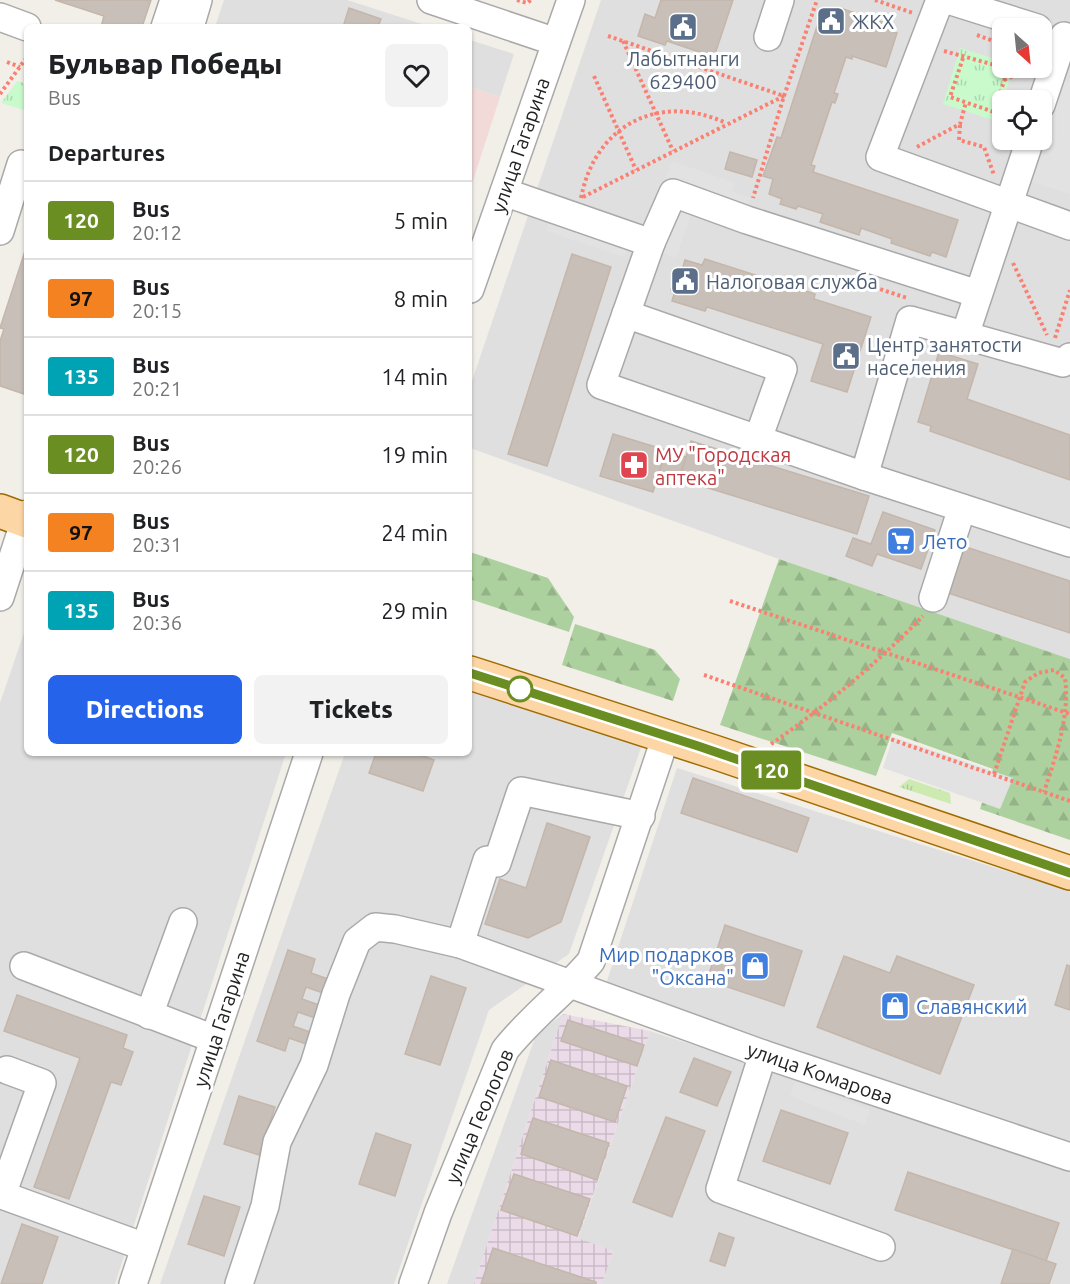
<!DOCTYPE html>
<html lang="en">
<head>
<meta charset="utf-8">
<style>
  body { margin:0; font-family:Ubuntu,sans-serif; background:#f2f2f2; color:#202124; height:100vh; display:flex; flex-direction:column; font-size:22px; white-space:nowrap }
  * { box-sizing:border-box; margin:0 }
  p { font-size:20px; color:#757577 }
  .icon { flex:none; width:33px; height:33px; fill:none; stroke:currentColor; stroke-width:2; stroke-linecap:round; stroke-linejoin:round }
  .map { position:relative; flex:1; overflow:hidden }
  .drawer { position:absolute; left:24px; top:24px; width:448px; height:732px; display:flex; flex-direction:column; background:#fff; border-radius:9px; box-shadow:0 2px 4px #0004 }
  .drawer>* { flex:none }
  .badge { padding:0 12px; border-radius:4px; font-size:21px; line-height:39px }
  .needle { width:39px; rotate:153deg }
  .controls { position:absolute; left:992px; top:18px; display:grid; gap:12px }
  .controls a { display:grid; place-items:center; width:60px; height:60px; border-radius:9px; background:#fff; box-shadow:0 2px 4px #0004; font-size:30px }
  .map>.badge { position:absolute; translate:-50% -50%; box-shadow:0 0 0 3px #fff }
  h2 { padding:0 24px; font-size:22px; line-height:54px }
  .round { display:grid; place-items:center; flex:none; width:63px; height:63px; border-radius:9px; background:#f2f2f2 }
  .headline { display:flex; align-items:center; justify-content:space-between; height:102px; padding:0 24px }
  h1 { font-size:28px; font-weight:800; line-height:45px }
  .button { display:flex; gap:12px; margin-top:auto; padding:12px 24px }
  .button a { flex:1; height:69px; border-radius:9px; background:#2563eb; color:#fff; font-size:24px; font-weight:800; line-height:69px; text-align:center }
  .button a+a { background:#f2f2f2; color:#202124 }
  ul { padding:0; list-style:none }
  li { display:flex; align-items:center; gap:18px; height:78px; padding:0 24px; border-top:2px solid #e0e0e0 }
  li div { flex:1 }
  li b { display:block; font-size:22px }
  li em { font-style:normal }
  li .badge { min-width:66px; font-weight:700; text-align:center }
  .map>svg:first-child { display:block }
  .residential { fill:#e0dfdf; fill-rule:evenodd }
  .commercial { fill:#f2dad9 }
  .industrial { fill:url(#industrial-grid) }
  .grass { fill:url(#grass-tufts) }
  .forest { fill:url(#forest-firs) }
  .park { fill:url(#park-tufts) }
  .parking { fill:#e2e2e2 }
  .building { fill:#c7bfb8; stroke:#c4b6ab; stroke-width:1.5 }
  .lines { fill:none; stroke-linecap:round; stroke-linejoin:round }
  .minor-casing { stroke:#a9a9a9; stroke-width:30 }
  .major-casing { stroke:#a06b00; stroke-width:36 }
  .path { stroke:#fa8072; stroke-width:4; stroke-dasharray:3 3; stroke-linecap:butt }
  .minor { stroke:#fff; stroke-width:27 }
  .major { stroke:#fcd6a4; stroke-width:33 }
  .line-casing { stroke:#fff; stroke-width:14 }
  .line { stroke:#6b8e23; stroke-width:9 }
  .stop-dot { fill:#fff; stroke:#6b8e23; stroke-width:3 }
  .labels { text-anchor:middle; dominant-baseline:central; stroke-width:6; stroke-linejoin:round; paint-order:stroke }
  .service-label { font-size:20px; fill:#4e5e75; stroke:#fff; text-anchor:start }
  .street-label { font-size:20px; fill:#222; stroke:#fff }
  .health-label { font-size:20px; fill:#be3a42; stroke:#fff; text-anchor:start }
  .shop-label { font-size:20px; fill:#366cbe; stroke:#fff; text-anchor:start }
</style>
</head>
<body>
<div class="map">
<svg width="1070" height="1284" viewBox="0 0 1070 1284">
  <defs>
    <pattern id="industrial-grid" width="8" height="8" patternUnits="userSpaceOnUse" patternTransform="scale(1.5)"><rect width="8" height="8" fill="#ebdbe8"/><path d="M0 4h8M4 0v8" fill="none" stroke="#c9bcc7"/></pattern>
    <pattern id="grass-tufts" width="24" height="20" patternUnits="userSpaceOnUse" patternTransform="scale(1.5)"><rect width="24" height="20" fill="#cdebb0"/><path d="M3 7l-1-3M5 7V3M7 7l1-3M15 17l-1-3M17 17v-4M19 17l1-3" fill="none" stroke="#b0c997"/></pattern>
    <pattern id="forest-firs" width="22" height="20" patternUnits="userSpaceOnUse" patternTransform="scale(1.5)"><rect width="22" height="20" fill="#add19e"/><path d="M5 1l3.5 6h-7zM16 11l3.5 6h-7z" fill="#95b388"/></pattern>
    <pattern id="park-tufts" width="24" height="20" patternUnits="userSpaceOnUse" patternTransform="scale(1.5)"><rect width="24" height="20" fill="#c8facc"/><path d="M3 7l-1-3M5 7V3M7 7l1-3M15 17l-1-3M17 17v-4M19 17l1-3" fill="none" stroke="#acd6af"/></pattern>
  </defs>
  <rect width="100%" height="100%" fill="#f2efe9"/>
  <g class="residential">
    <polygon points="224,0 347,0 431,27 215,27"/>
    <path d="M601,0H1070V659L779,559L470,448V387ZM1002,28H1041V68H1002ZM1002,100H1041V140H1002Z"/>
    <polygon points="470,40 514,54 500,97 470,87"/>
    <polygon points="27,624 27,753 286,753 115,1284 0,1284 0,703"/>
    <polygon points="470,691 642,745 569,954 489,1010 394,1284 160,1284 345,753 470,753"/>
    <polygon points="677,768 1070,891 1070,1143 606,984"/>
    <polygon points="563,1014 474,1284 447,1284 536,1035"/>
    <polygon points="650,1031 1070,1167 1070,1284 602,1284 613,1251 578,1239"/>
  </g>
  <polygon class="commercial" points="470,87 500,97 470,190"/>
  <polygon class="industrial" points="563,1014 650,1031 578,1238 613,1251 602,1284 474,1284"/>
  <polygon class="grass" points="909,779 950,793 951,804 899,787"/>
  <g class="forest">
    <polygon points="470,552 548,578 574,617 569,632 470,599"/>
    <polygon points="779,559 1070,659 1070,840 980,809 993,769 892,733 876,776 720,725"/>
    <polygon points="575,624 655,650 680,679 673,701 562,665"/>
  </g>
  <g class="park">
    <polygon points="960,48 1002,61 1002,68 1013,68 996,121 943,104"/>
    <polygon points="17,81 27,84 27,111 1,103"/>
  </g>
  <g class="parking">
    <polygon points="1063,80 1070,82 1070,194 1029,181"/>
    <polygon points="672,161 735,183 732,192 750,198 740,226 693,209 676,258 658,252 647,232"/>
    <polygon points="551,217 630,243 625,257 546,231"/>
    <polygon points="893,737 1013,778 1000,809 883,768"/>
    <polygon points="795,1082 870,1110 865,1125 790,1096"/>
  </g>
  <g class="building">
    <polygon points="55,0 151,0 142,27 101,27 104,16"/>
    <polygon points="661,0 733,0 714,57 667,41 665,45 638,36 645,14 655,18"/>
    <polygon points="349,8 381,19 378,27 343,27"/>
    <polygon points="843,9 882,22 880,27 897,33 886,67 852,56 852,59 846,57 834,93 838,94 835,103 832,102 811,165 815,166 813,172 958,220 946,257 932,252 930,256 891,243 892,239 861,228 859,235 820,222 823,214 798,206 796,209 780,204 782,199 769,194 773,179 763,176 777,137 781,138 818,23 822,25 826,13 840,17"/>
    <polygon points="730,152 757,160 752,177 725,169"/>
    <polygon points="27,245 27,386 24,394 0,386 0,341 4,329 0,328"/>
    <polygon points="572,254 611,267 547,466 508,454"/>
    <polygon points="705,259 815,294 814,299 871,317 847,392 811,381 823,344 707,307 705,311 672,301 675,291 671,290 676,272 681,274 685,260 702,265"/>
    <polygon points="939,352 978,364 967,399 1070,435 1070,480 930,431 931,426 918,422"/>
    <polygon points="613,434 666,450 653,492 600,476"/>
    <polygon points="691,441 869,496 857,534 679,479"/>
    <polygon points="666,450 686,457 679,479 659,473"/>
    <polygon points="883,512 935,530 921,569 877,554 872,566 846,556 853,538 871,544"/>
    <polygon points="963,546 1070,581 1070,633 948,593"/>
    <polygon points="376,753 415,753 434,760 423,791 369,773"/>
    <polygon points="693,778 809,818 797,852 681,813"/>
    <polygon points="547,823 590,837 561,922 528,938 485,924 500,879 526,888"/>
    <polygon points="725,925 802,951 784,1006 707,980"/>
    <polygon points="288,950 315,959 311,973 328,979 323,993 306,987 302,999 319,1005 315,1018 298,1012 293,1026 310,1032 306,1044 289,1038 285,1051 257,1041"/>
    <polygon points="844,956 890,973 897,956 974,985 940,1074 817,1027"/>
    <polygon points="1067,965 1070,966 1070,1010 1055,1005"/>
    <polygon points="431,976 466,988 440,1065 405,1054"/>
    <polygon points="17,995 127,1035 123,1048 133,1052 121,1085 111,1082 69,1199 34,1187 80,1058 4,1031"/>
    <polygon points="568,1020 644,1045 637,1066 561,1041"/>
    <polygon points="694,1058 731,1072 717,1106 680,1092"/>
    <polygon points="551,1060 627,1086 615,1122 539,1097"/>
    <polygon points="239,1096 275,1107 259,1155 224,1144"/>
    <polygon points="781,1110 848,1133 830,1184 763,1161"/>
    <polygon points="666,1117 705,1131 672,1217 633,1202"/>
    <polygon points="533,1118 609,1143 597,1180 521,1154"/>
    <polygon points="376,1133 411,1145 395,1196 359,1184"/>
    <polygon points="908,1172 1059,1223 1046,1261 895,1210"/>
    <polygon points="514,1174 590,1199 577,1236 501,1210"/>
    <polygon points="204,1196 240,1207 224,1256 188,1244"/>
    <polygon points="22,1224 58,1237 42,1284 1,1284"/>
    <polygon points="719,1233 734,1238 725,1266 710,1261"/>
    <polygon points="493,1248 596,1282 596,1284 481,1284"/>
    <polygon points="1013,1249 1056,1264 1049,1284 1001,1284"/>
  </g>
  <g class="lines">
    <g class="minor-casing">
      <g id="minor">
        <polyline points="431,0 556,42"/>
        <polyline points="940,0 880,157 1070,226"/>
        <polyline points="948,0 1037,28"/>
        <polyline points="0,17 27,27"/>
        <polyline points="165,27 174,0"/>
        <polyline points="190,27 198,0"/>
        <polyline points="768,37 780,0"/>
        <polyline points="1041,105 1064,36"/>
        <polyline points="504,192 651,243 601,385 864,476 1070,543"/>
        <polyline points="0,231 21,164 27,166"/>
        <polyline points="651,243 673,193 747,220 978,294"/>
        <polyline points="470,289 571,0"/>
        <polyline points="626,314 783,369 758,439"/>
        <polyline points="965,335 1030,140"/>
        <polyline points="864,476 910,320 1063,363 1070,357"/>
        <polyline points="0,597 27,514"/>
        <polyline points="933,598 962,508"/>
        <polyline points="460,944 487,860 497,863 521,791 641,816"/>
        <polyline points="24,966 214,1039"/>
        <polyline points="149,1015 183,922"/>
        <polyline points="763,1054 720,1189 881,1247"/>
        <polyline points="7,1070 42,1083 2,1195 145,1247"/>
        <polyline points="133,1284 309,753"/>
        <polyline points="239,1284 265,1206 277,1142 314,1065 336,994 357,941 375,927 395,929 460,944 763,1054 1070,1157"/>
        <path d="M413,1284L438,1213L505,1050C531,1017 564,993 591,961L666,736"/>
      </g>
    </g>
    <g class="major-casing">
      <g id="major">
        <polyline points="0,511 27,521"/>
        <polyline points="470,673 714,752 1070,873"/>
      </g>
    </g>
    <g class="path">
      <polyline points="517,0 527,3 531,0"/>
      <polyline points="875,0 913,13"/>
      <polyline points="977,35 1002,44"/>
      <polyline points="608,36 784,96 817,0"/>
      <polyline points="623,41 673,151"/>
      <polyline points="944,51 1002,67"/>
      <polyline points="963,58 950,97 994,112 1008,69 1003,68"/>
      <polyline points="7,62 20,67"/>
      <polyline points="594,76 636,170"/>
      <polyline points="1004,80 1029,69"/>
      <polyline points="0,94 27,57"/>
      <polyline points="960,125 959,140 984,147 994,175"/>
      <polyline points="917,147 960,124 966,102"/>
      <polyline points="583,197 784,96 753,198"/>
      <path d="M581,198C595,125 659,92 726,123"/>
      <polyline points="1013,263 1047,335"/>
      <polyline points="846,278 907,298"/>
      <polyline points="1055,338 1070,290"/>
      <polyline points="730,601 1070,714"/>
      <polyline points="704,675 1070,801"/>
      <path d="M771,744C826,706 876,664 923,616"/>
      <path d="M994,774L1025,682L1038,673L1054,670L1065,678C1070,717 1056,755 1044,792"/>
    </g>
    <use href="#minor" class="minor"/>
    <use href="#major" class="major"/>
  </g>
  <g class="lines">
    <g class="line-casing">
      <polyline id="line" points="470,673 698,746 1070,873"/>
    </g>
    <use href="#line" class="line"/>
  </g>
  <defs>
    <g id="civic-square" transform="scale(1.5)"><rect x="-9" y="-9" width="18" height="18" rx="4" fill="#5c6f8a" stroke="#fff"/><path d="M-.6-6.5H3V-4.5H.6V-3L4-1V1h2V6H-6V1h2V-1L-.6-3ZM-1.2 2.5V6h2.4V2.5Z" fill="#fff"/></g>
    <g id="pharmacy-square" transform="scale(1.5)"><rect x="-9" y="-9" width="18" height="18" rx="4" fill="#e0444e" stroke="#fff"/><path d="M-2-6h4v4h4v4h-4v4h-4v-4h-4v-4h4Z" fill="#fff"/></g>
    <g id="supermarket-square" transform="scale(1.5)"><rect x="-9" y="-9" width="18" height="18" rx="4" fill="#3f7fe0" stroke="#fff"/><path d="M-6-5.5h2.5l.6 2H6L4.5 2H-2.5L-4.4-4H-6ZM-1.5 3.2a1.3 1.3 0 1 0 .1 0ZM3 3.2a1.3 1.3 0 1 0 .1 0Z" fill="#fff"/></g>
    <g id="shop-square" transform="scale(1.5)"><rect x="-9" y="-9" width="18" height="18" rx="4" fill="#3f7fe0" stroke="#fff"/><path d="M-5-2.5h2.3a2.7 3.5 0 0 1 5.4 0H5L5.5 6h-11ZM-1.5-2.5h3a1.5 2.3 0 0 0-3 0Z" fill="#fff"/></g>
  </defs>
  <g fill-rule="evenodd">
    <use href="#civic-square" x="831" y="21"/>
    <use href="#civic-square" x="683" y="27"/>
    <use href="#civic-square" x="685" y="281"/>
    <use href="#civic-square" x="846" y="356"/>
    <use href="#pharmacy-square" x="634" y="465"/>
    <use href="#supermarket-square" x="901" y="541"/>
    <use href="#shop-square" x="755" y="966"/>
    <use href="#shop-square" x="895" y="1006"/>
  </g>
  <circle class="stop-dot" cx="520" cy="689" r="12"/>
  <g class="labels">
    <g class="service-label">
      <text x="852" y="21">ЖКХ</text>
      <text x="683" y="58" text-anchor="middle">Лабытнанги<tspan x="683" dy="23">629400</tspan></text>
      <text x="706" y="281">Налоговая служба</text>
      <text x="867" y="344">Центр занятости<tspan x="867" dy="23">населения</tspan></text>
    </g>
    <g class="street-label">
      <text transform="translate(520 145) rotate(-71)">улица Гагарина</text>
      <text transform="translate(221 1019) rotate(-72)">улица Гагарина</text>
      <text transform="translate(820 1073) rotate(19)">улица Комарова</text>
      <text transform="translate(479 1116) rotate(-67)">улица Геологов</text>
    </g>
    <g class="health-label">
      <text x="655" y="454">МУ "Городская<tspan x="655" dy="23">аптека"</tspan></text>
    </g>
    <g class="shop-label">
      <text x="922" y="541">Лето</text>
      <text x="734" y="954" text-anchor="end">Мир подарков<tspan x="734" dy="23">"Оксана"</tspan></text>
      <text x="916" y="1006">Славянский</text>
    </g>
  </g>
</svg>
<div class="controls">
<a><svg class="needle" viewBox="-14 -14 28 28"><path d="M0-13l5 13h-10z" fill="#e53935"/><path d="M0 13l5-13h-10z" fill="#757577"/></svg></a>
<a><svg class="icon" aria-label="locate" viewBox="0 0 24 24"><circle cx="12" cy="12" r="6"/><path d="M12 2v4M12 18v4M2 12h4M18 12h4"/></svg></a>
</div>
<b class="badge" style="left:771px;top:770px;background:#6b8e23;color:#fff">120</b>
<section class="drawer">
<div class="headline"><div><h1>Бульвар Победы</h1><p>Bus</p></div><a class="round"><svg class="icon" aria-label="heart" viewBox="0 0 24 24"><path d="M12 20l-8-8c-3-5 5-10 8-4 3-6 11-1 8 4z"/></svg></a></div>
<h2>Departures</h2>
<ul>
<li><span class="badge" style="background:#6b8e23;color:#fff">120</span><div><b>Bus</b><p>20:12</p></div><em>5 min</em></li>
<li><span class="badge" style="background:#f58220;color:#111">97</span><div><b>Bus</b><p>20:15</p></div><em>8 min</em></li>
<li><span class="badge" style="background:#00a3b4;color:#fff">135</span><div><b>Bus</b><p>20:21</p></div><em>14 min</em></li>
<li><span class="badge" style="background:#6b8e23;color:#fff">120</span><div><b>Bus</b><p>20:26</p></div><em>19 min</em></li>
<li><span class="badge" style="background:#f58220;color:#111">97</span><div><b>Bus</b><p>20:31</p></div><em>24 min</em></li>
<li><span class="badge" style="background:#00a3b4;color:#fff">135</span><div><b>Bus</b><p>20:36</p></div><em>29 min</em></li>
</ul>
<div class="button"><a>Directions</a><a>Tickets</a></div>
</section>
</div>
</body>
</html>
